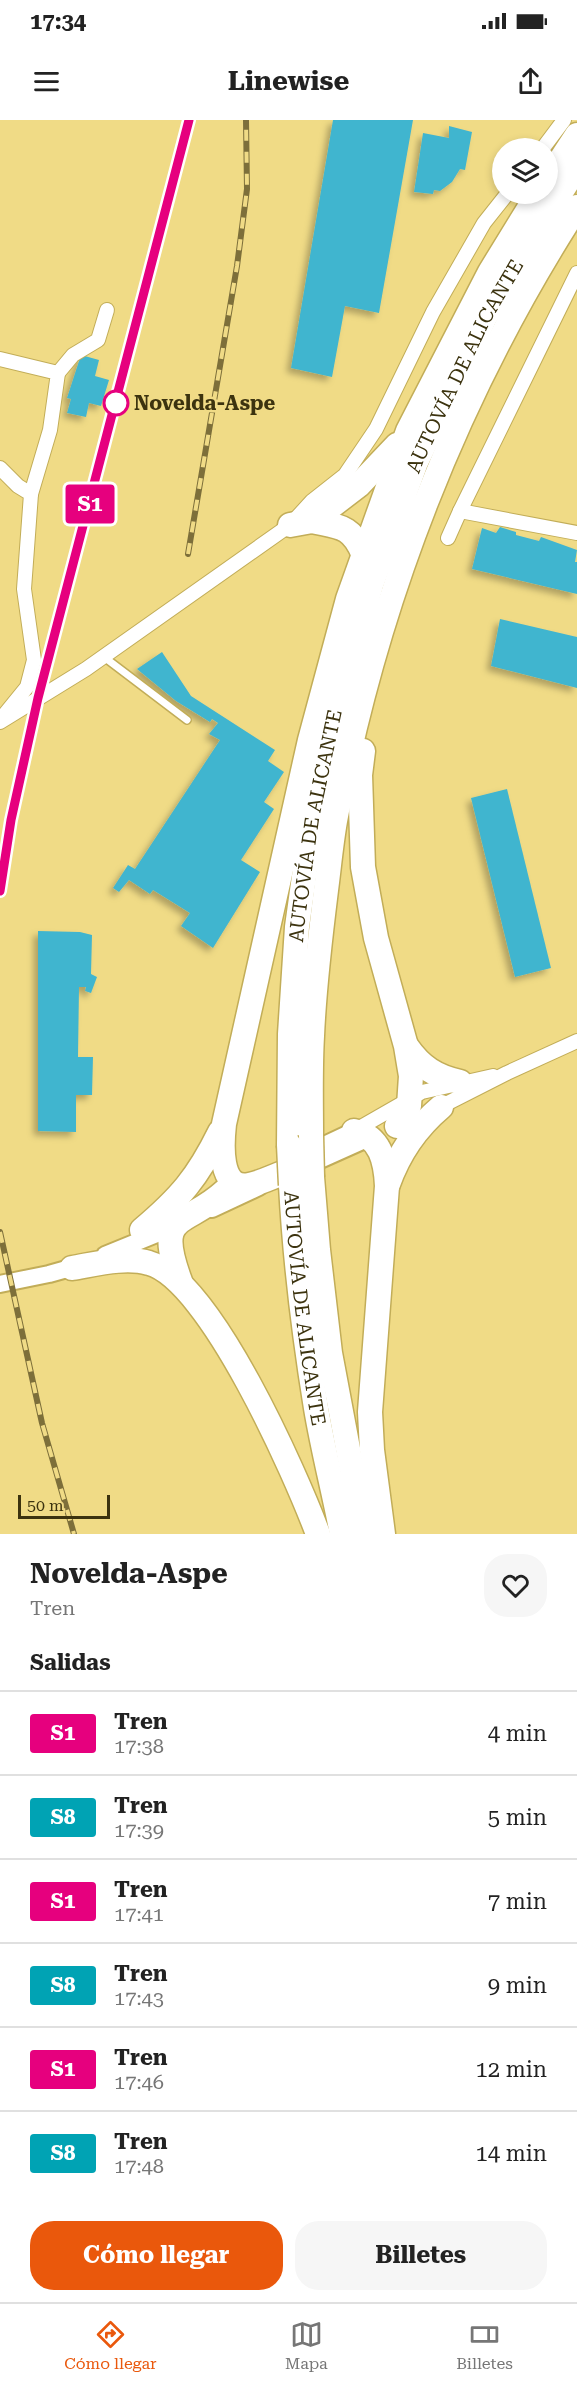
<!DOCTYPE html>
<html lang="es">
<head>
<meta charset="utf-8">
<style>
  body { margin:0; font-family:"Roboto Serif",serif; background:#f6f6f6; color:#222; height:100vh; display:flex; flex-direction:column; font-size:22px; white-space:nowrap }
  * { box-sizing:border-box; margin:0 }
  p { font-size:20px; color:#767676 }
  .icon { flex:none; width:33px; height:33px; fill:none; stroke:currentColor; stroke-width:2; stroke-linecap:round; stroke-linejoin:round }
  .map { position:relative; height:1414px; overflow:hidden }
  .details { display:flex; flex-direction:column; background:#fff; flex:1 }
  .details>* { flex:none }
  .badge { padding:0 12px; border-radius:4px; font-size:21px; line-height:39px }
  .buttons { position:absolute; left:492px; top:18px; display:grid; gap:12px }
  .buttons a { display:grid; place-items:center; width:66px; height:66px; border-radius:50%; background:#fff; box-shadow:0 3px 9px #0003; font-size:30px }
  .scale { position:absolute; left:18px; bottom:15px; width:92px; box-sizing:border-box; padding-left:6px; border:3px solid #3c330f; border-top:0; font-size:16px; line-height:21px; white-space:nowrap; color:#3c330f; -webkit-text-stroke:4px #f0db86; paint-order:stroke }
  .map>.badge { position:absolute; translate:-50% -50%; box-shadow:0 0 0 3px #fff }
  h2 { padding:0 30px; font-size:22px; line-height:54px }
  .round { display:grid; place-items:center; flex:none; width:63px; height:63px; border-radius:24px; background:#f6f6f6 }
  .head { display:flex; align-items:center; justify-content:space-between; height:102px; padding:0 30px }
  h1 { font-size:28px; font-weight:700; line-height:45px }
  .button { display:flex; gap:12px; margin-top:auto; padding:12px 30px }
  .button a { flex:1; height:69px; border-radius:24px; background:#ea580c; color:#fff; font-size:24px; font-weight:700; line-height:69px; text-align:center }
  .button a+a { background:#f6f6f6; color:#222 }
  ul { padding:0; list-style:none }
  li { display:flex; align-items:center; gap:18px; height:84px; padding:0 30px; border-top:2px solid #e0e0e0 }
  li div { flex:1 }
  li b { display:block; font-size:22px }
  li em { font-style:normal }
  li .badge { min-width:66px; font-weight:700; text-align:center }
  .status { display:flex; justify-content:space-between; align-items:center; height:42px; padding:0 30px; background:#fff; direction:ltr }
  .status svg { height:16px; fill:currentColor }
  header { display:flex; justify-content:space-between; align-items:center; height:78px; padding:0 30px; background:#fff; font-size:27px; font-weight:700 }
  .menu { display:flex; justify-content:space-around; align-items:center; height:84px; border-top:2px solid #e0e0e0; background:#fff; font-size:16px; color:#767676 }
  .menu a { display:grid; justify-items:center; gap:3px }
  .menu .on { color:#ea580c }
  .map>svg:first-child { display:block }
  .building { fill:#41b5cf; filter:url(#shadow) }
  .lines { fill:none; stroke-linecap:round; stroke-linejoin:round }
  .service-casing { stroke:#c2ad58; stroke-width:10 }
  .minor-casing { stroke:#c2ad58; stroke-width:16 }
  .tertiary-casing { stroke:#c2ad58; stroke-width:20 }
  .motorway-casing { stroke:#c2ad58; stroke-width:27 }
  .service { stroke:#fff; stroke-width:7 }
  .minor { stroke:#fff; stroke-width:14 }
  .tertiary { stroke:#fff; stroke-width:16 }
  .motorway { stroke:#fff; stroke-width:24 }
  .rail-casing { stroke:#7d6f3a; stroke-width:6 }
  .rail { stroke:#f0db86; stroke-width:4; stroke-dasharray:11; stroke-linecap:butt }
  .motorway-bridge-casing { stroke:#c2ad58; stroke-width:27; stroke-linecap:butt }
  .motorway-bridge { stroke:#fff; stroke-width:24 }
  .line-casing { stroke:#fff; stroke-width:14 }
  .line { stroke:#e6007e; stroke-width:9 }
  .stop-dot { fill:#fff; stroke:#e6007e; stroke-width:3 }
  .labels { text-anchor:middle; dominant-baseline:central; stroke-width:5; stroke-linejoin:round; paint-order:stroke }
  .street-label { font-size:20px; fill:#3c330f; stroke:#f0db86 }
  .stop-label { font-size:20px; font-weight:bold; fill:#3c330f; stroke:#f0db86; text-anchor:start }
</style>
</head>
<body>
<div class="status"><b>17:34</b><svg viewBox="0 0 49 12"><path d="M0 12V9h3v3zM5 12V6h3v6zM10 12V3h3v9zM15 12V0h3v12zM26 1h20v11H26zM47 4h2v5h-2z"/></svg></div>
<header><svg class="icon" aria-label="menu" viewBox="0 0 24 24"><path d="M4 6h16M4 12h16M4 18h16"/></svg>Linewise<svg class="icon" aria-label="share" viewBox="0 0 24 24"><path d="M12 15V3M7 8l5-5 5 5M5 13v7h14v-7"/></svg></header>
<div class="map">
<svg width="577" height="1414" viewBox="0 0 577 1414">
  <defs>
    <filter id="shadow"><feDropShadow dx="-4.5" dy="4.5" stdDeviation="3" flood-color="#0004"/></filter>
  </defs>
  <rect width="100%" height="100%" fill="#f0db86"/>
  <g class="building">
    <polygon points="333,0 413,0 379,193 345,186 332,257 291,248"/>
    <polygon points="449,6 472,12 465,50 460,49 452,62 440,71 434,70 433,74 414,72 423,13 449,18"/>
    <polygon points="81,235 99,240 95,256 109,260 101,286 89,283 86,297 67,293 71,279 67,278"/>
    <polygon points="500,407 516,412 516,415 539,421 541,417 577,430 575,442 577,442 577,474 472,449 482,408 496,413"/>
    <polygon points="500,499 577,517 577,568 491,546"/>
    <polygon points="162,532 191,576 275,630 268,641 284,652 264,682 274,689 241,740 260,752 213,828 181,806 190,793 153,770 150,774 129,760 119,772 113,768 128,745 135,749 220,620 209,614 218,603 212,599 210,602 176,581 137,549"/>
    <polygon points="507,669 551,848 515,857 471,678"/>
    <polygon points="38,811 80,812 92,815 91,854 97,857 91,873 85,871 86,867 79,867 78,937 93,937 92,975 76,975 76,1012 38,1011"/>
  </g>
  <g class="lines">
    <g class="service-casing">
      <polyline id="service" points="104,537 187,600"/>
    </g>
    <g class="minor-casing">
      <g id="minor">
        <polyline points="543,28 564,0"/>
        <polyline points="0,239 58,253 50,310 31,374"/>
        <polyline points="58,253 73,235 98,220 107,190"/>
        <polyline points="0,348 18,366 31,374 24,469 34,540 27,567 5,594"/>
        <polyline points="460,391 577,413"/>
        <polyline points="448,418 460,391 577,153"/>
        <polyline points="0,602 86,549 290,405 312,381 345,355 376,309 433,192 484,103 507,74"/>
        <polyline points="436,989 507,953 577,921"/>
        <polyline points="354,1011 422,972 493,956"/>
      </g>
    </g>
    <g class="tertiary-casing">
      <g id="tertiary">
        <polyline points="303,1035 354,1011"/>
        <polyline points="302,1048 369,1018"/>
        <polyline points="212,1089 259,1067"/>
        <polyline points="105,1135 181,1104"/>
        <polyline points="0,1164 49,1154 81,1145"/>
      </g>
    </g>
    <g class="motorway-casing">
      <g id="motorway">
        <polyline points="548,59 577,15"/>
        <path d="M312,401C339,407 351,405 363,433"/>
        <polyline points="290,405 312,401 359,365 397,325"/>
        <polyline points="363,631 360,655 363,747 376,818 406,926 411,956 409,986 397,1006"/>
        <path d="M407,927C421,947 436,957 460,962"/>
        <path d="M354,1011C381,1016 386,1043 387,1066L370,1292L372,1330L383,1414"/>
        <path d="M311,1015C311,982 310,949 312,916C314,868 320,818 326,770C329,747 331,724 335,701C375,484 457,273 577,87"/>
        <path id="s1" d="M289,1025L290,914L297,807L312,699L334,595L371,465L416,342L484,199L537,109L577,47"/>
        <path d="M299,1049C281,1051 266,1062 249,1065C218,1071 222,1022 224,1004L310,620L348,479L408,311L490,152L538,74"/>
        <polyline points="312,1057 318,1130 330,1233 364,1414"/>
        <path d="M388,1064C399,1033 416,1008 441,987"/>
        <path id="s2" d="M291,1065C295,1140 304,1214 316,1288C323,1330 334,1372 342,1414"/>
        <path d="M142,1110C180,1078 198,1057 220,1012"/>
        <path d="M72,1148C96,1144 126,1136 149,1143C210,1159 296,1355 318,1414"/>
        <path d="M180,1161C154,1090 185,1108 225,1071"/>
      </g>
    </g>
    <use href="#service" class="service"/>
    <use href="#minor" class="minor"/>
    <use href="#tertiary" class="tertiary"/>
    <use href="#motorway" class="motorway"/>
    <g class="rail-casing">
      <g id="rail">
        <polyline points="188,434 237,146 247,69 246,0"/>
        <polyline points="0,771 11,700 38,578 189,0"/>
        <polyline points="0,1112 42,1303 74,1414"/>
      </g>
    </g>
    <use href="#rail" class="rail"/>
    <g class="motorway-bridge-casing">
      <g id="motorway-bridge">
        <polyline points="311,1015 312,1057"/>
        <polyline points="289,1025 291,1065"/>
      </g>
    </g>
    <use href="#motorway-bridge" class="motorway-bridge"/>
  </g>
  <g class="lines">
    <g class="line-casing">
      <polyline id="line" points="0,771 11,700 38,578 189,0"/>
    </g>
    <use href="#line" class="line"/>
  </g>
  <circle class="stop-dot" cx="116" cy="283" r="12"/>
  <g class="labels">
    <g class="street-label">
      <text stroke="none"><textPath href="#s1" startOffset="807">AUTOVÍA DE ALICANTE</textPath></text>
      <text stroke="none"><textPath href="#s1" startOffset="321">AUTOVÍA DE ALICANTE</textPath></text>
      <text stroke="none"><textPath href="#s2" startOffset="124">AUTOVÍA DE ALICANTE</textPath></text>
    </g>
    <g class="stop-label">
      <text x="134" y="283">Novelda-Aspe</text>
    </g>
  </g>
</svg>
<div class="buttons">
<a><svg class="icon" aria-label="layers" viewBox="0 0 24 24"><path d="M12 4l9 5-9 5-9-5zM3 14l9 5 9-5"/></svg></a>
</div>
<div class="scale">50 m</div>
<b class="badge" style="left:90px;top:384px;background:#e6007e;color:#fff">S1</b>
</div>
<section class="details">
<div class="head"><div><h1>Novelda-Aspe</h1><p>Tren</p></div><a class="round"><svg class="icon" aria-label="heart" viewBox="0 0 24 24"><path d="M12 20l-8-8c-3-5 5-10 8-4 3-6 11-1 8 4z"/></svg></a></div>
<h2>Salidas</h2>
<ul>
<li><span class="badge" style="background:#e6007e;color:#fff">S1</span><div><b>Tren</b><p>17:38</p></div><em>4 min</em></li>
<li><span class="badge" style="background:#00a3b4;color:#fff">S8</span><div><b>Tren</b><p>17:39</p></div><em>5 min</em></li>
<li><span class="badge" style="background:#e6007e;color:#fff">S1</span><div><b>Tren</b><p>17:41</p></div><em>7 min</em></li>
<li><span class="badge" style="background:#00a3b4;color:#fff">S8</span><div><b>Tren</b><p>17:43</p></div><em>9 min</em></li>
<li><span class="badge" style="background:#e6007e;color:#fff">S1</span><div><b>Tren</b><p>17:46</p></div><em>12 min</em></li>
<li><span class="badge" style="background:#00a3b4;color:#fff">S8</span><div><b>Tren</b><p>17:48</p></div><em>14 min</em></li>
</ul>
<div class="button"><a>Cómo llegar</a><a>Billetes</a></div>
</section>
<nav class="menu">
<a class="on"><svg class="icon" aria-label="directions" viewBox="0 0 24 24"><path d="M12 3l9 9-9 9-9-9zM9 14v-3h6M13 9l2 2-2 2"/></svg>Cómo llegar</a>
<a><svg class="icon" aria-label="map" viewBox="0 0 24 24"><path d="M3 6l6-2 6 2 6-2v14l-6 2-6-2-6 2zM9 4v14M15 6v14"/></svg>Mapa</a>
<a><svg class="icon" aria-label="tickets" viewBox="0 0 24 24"><path d="M3 7h18v10H3zM15 7v10"/></svg>Billetes</a>
</nav>
</body>
</html>
